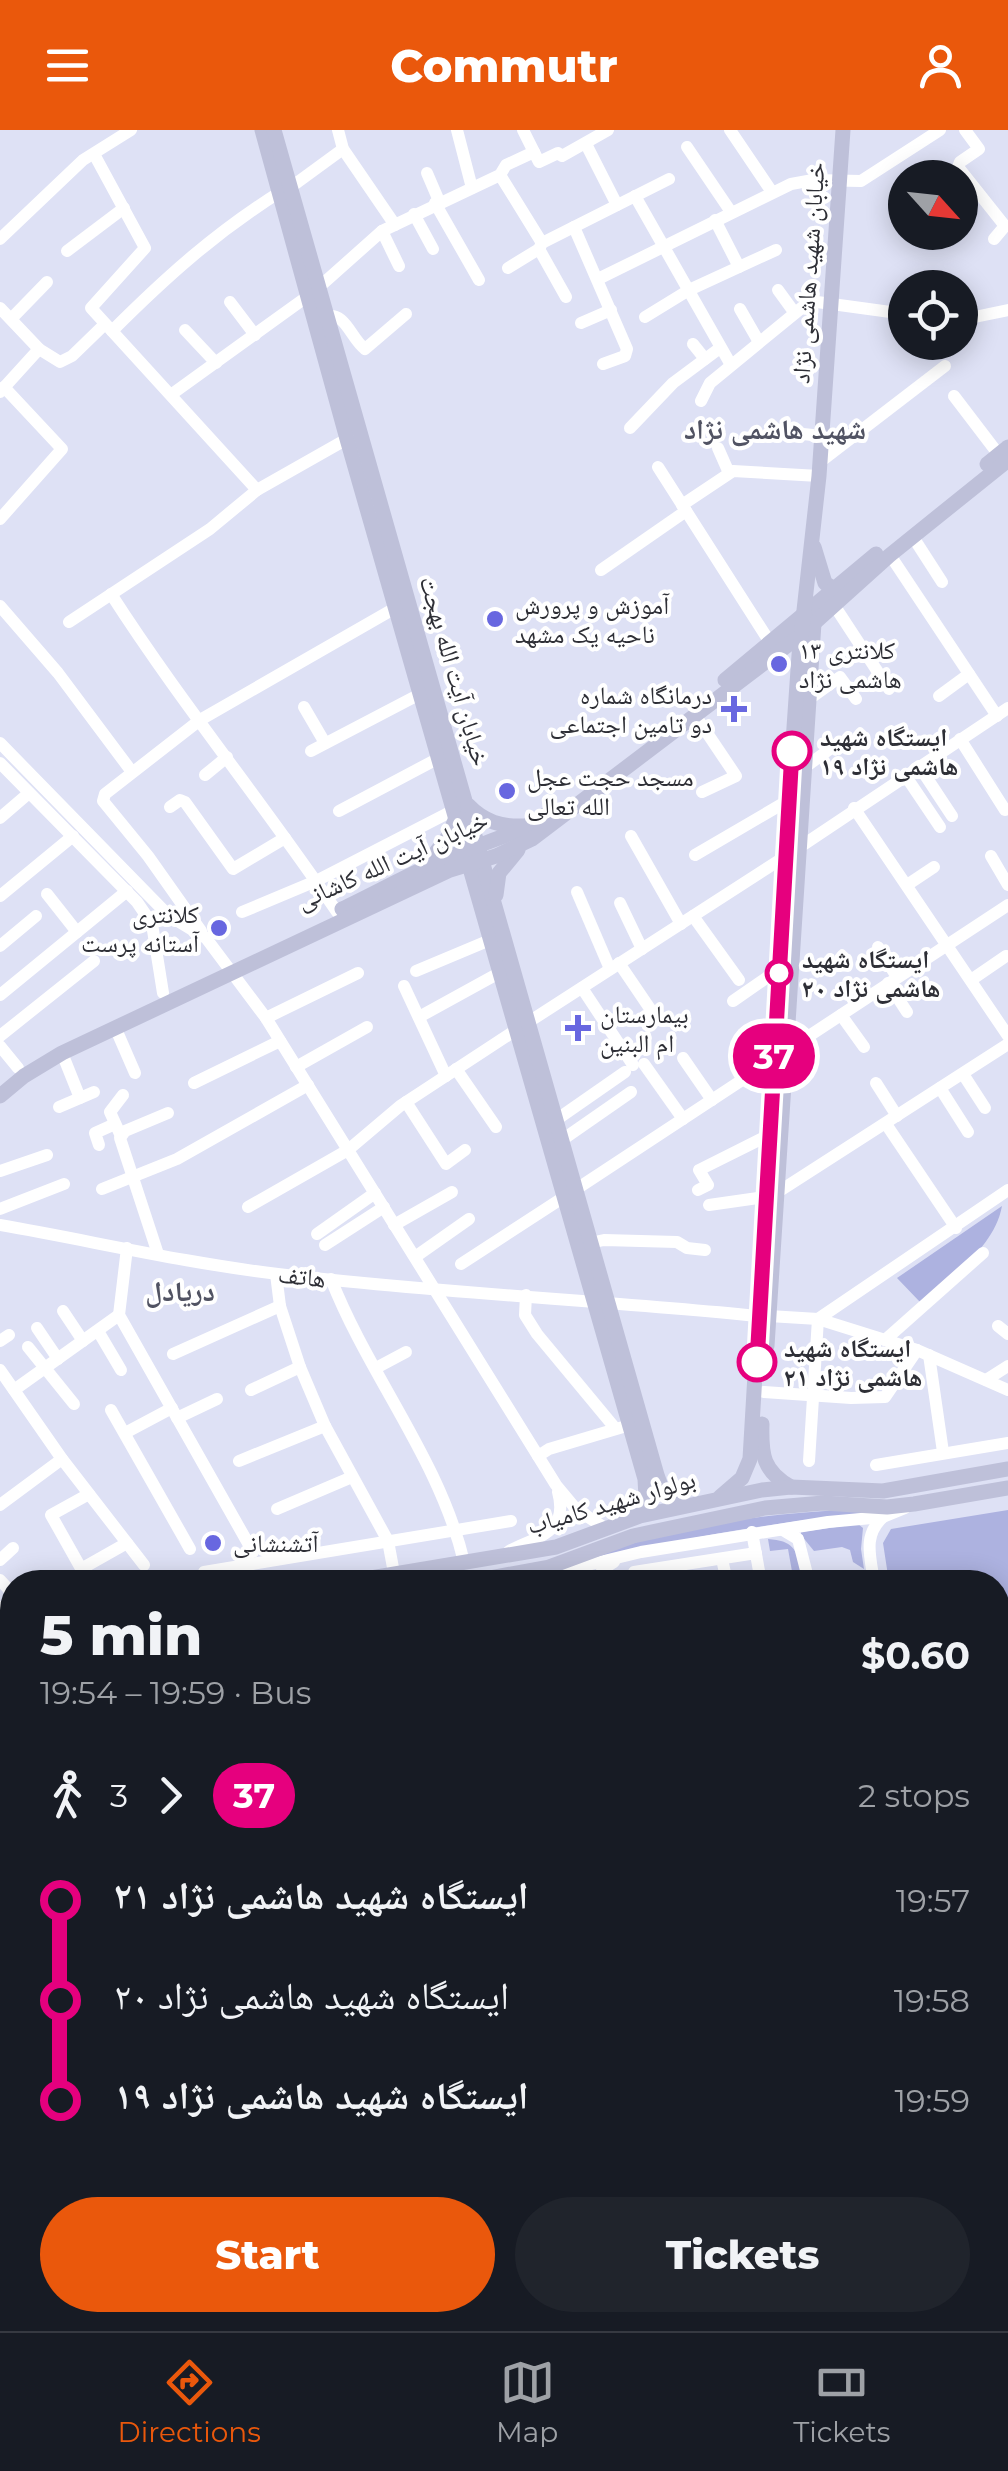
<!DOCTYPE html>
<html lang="en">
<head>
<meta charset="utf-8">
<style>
  body { margin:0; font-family:Montserrat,"Noto Naskh Arabic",sans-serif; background:#20242c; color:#f1f3f6; height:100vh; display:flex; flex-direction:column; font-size:38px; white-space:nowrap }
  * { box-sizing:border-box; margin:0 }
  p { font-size:32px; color:#9ea1a6 }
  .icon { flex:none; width:55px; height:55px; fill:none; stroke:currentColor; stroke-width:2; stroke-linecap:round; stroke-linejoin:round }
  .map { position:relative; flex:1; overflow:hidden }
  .sheet { position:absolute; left:0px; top:1440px; width:1010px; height:762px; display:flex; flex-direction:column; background:#171b24; border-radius:40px 40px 0 0; box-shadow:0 5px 25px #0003 }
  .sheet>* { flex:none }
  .badge { padding:0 20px; border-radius:32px; font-size:35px; line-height:65px }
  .needle { width:65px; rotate:117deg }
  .tools { position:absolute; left:888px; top:30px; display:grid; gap:20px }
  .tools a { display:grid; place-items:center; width:90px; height:90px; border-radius:50%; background:#171b24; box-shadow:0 5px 25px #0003; font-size:50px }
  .map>.badge { position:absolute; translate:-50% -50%; box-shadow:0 0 0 5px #fff }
  .legs { display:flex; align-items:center; gap:15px; height:110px; padding:0 40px; font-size:32px }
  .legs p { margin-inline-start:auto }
  .summary { display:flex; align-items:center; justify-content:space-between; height:170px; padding:0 40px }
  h1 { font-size:55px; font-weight:800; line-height:75px }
  .button { display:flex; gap:20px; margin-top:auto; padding:20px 40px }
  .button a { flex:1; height:115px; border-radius:60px; background:#ea580c; color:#fff; font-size:40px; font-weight:800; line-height:115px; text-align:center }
  .button a+a { background:#20242c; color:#f1f3f6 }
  ul { padding:0 40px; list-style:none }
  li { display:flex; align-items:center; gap:35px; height:100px; font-size:38px }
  li i { display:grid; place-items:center; width:15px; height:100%; margin:0 12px; background:currentColor }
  li i::after { content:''; width:25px; height:25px; margin:-12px; border:8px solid; border-radius:50%; background:#171b24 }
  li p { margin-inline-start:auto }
  li:first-child i { background:linear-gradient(#0000 50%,currentColor 0) }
  li:last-child i { background:linear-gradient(currentColor 50%,#0000 0) }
  header { display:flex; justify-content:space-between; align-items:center; height:130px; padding:0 40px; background:#ea580c; color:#fff; font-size:45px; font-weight:800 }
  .tab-bar { display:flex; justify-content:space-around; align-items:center; height:140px; border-top:2px solid #363941; background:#171b24; font-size:28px; color:#9ea1a6 }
  .tab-bar a { display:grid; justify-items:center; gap:5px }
  .tab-bar .on { color:#ea580c }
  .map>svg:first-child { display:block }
  .green { fill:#adb2e0 }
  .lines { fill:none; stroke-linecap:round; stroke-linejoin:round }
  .minor { stroke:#fff; stroke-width:12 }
  .major { stroke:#bec0d9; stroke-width:15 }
  .rail { stroke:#666773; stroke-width:2.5; stroke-dasharray:20 10; stroke-linecap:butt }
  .line-1-casing { stroke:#fff; stroke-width:22 }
  .line-1 { stroke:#e6007e; stroke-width:15 }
  .poi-dot { fill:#6867e0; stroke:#fff; stroke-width:4 }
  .stop-1-dot { fill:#fff; stroke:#e6007e; stroke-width:5 }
  .labels { text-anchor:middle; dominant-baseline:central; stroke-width:8; stroke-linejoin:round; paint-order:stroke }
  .street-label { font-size:25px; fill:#2e2f36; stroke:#fff }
  .poi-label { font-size:25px; fill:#2e2f36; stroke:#fff; text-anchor:start }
  .stop-label { font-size:25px; font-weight:bold; fill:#2e2f36; stroke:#fff; text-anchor:start }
  .neighbourhood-label { font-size:28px; font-weight:bold; fill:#515363; stroke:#fff }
</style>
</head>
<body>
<header><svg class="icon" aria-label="menu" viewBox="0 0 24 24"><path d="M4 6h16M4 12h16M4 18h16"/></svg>Commutr<svg class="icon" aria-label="person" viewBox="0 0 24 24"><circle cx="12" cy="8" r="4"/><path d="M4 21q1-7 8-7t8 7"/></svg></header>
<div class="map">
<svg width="1008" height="2201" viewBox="0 0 1008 2201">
  <rect width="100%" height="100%" fill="#dee1f5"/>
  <g class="green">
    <path d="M1002,1076C994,1119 951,1145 920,1172L897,1148Z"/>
    <path d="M841,1380L886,1381C781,1391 677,1408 575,1435C657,1398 752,1385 841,1380Z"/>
    <polygon points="1008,1380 1008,1569 998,1571 998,1452 889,1452 883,1413 891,1399"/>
    <polygon points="858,1394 863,1398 861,1419 864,1439 853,1432 850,1420 842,1417 814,1421 801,1405 801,1402"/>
    <path d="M768,1409C793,1411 796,1418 802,1441L799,1447H793L788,1419L770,1421Z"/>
  </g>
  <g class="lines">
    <g class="minor">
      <polyline points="338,0 343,19 395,95"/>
      <polyline points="457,0 472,58"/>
      <polyline points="523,0 539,32 558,23 562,26 608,0"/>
      <polyline points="730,0 772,62"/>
      <polyline points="965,0 979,19 960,32 958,37 1005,96 994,109"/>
      <polyline points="586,14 617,75"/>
      <polyline points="687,17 731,82"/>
      <polyline points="94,24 145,118 91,178 257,360"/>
      <polyline points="427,43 439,71"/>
      <polyline points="500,45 542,113"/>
      <polyline points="291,57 343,19"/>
      <polyline points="635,66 731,235"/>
      <polyline points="435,73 479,150"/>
      <polyline points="414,84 433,119"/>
      <polyline points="715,90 739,137"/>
      <polyline points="574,97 627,219 625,226 603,234"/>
      <polyline points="382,101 399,136"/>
      <polyline points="0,109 83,30 131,0"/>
      <polyline points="539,119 566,167"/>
      <polyline points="67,121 124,78"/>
      <polyline points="508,138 539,119 542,113 669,49"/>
      <polyline points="598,149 791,54 813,50 861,51 940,0"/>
      <polyline points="318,158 382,101 500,45 506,35 534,22"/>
      <polyline points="778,160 794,182"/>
      <polyline points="230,172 255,205"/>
      <polyline points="0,178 39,219 60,232 72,226 105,194"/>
      <polyline points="740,179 759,212"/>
      <path d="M325,187C345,180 351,209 365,219L406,184"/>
      <polyline points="645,187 689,160 776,120"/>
      <polyline points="11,189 47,152"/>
      <polyline points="960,190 1008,180"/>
      <polyline points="581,193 611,180"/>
      <polyline points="185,200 216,233"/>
      <path d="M112,201C166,147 215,103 280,62"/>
      <polyline points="693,214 705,229"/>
      <polyline points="0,262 39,219"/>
      <polyline points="172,264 308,166"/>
      <polyline points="954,266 999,325"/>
      <polyline points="701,271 710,253 810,171 905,184"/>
      <polyline points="630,298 673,253 720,218"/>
      <polyline points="784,302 822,306"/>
      <polyline points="718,318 729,343"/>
      <polyline points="820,332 945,236"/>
      <polyline points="658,337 771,514"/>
      <polyline points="682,375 733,341 819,346"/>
      <polyline points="0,389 62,319 4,257"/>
      <polyline points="913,407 942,452"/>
      <polyline points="890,425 997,586"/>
      <polyline points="601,440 686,381"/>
      <path d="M111,464C181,573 264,674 337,782"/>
      <polyline points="834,475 889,559"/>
      <polyline points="0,476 58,543 132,642"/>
      <polyline points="69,492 210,399 257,360 347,309"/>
      <polyline points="939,566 969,544"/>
      <polyline points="808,570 840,547 856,569"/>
      <polyline points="304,577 325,613"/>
      <polyline points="695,585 736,646 702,662"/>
      <polyline points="960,609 1005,680"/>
      <polyline points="0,613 168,785 206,808 266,888 556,1355 576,1379 605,1398"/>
      <polyline points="311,621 420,564"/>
      <polyline points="0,633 137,772 152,794 163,863"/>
      <polyline points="919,636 952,686"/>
      <polyline points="804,638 838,613"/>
      <polyline points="205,645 227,627"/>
      <polyline points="905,645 940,697"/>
      <polyline points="170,677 180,670 185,672 233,739 285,708"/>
      <polyline points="854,678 1008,906"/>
      <polyline points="339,681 439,628"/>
      <polyline points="0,688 29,663"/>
      <polyline points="631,706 681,794"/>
      <polyline points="800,717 1008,578"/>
      <polyline points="695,725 789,670"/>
      <polyline points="991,726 1008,755"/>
      <polyline points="907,755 934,737"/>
      <polyline points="577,762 610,839"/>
      <polyline points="47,764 77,802"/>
      <polyline points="0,766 73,706"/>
      <polyline points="620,773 642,819"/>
      <polyline points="242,782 316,751 454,680"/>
      <polyline points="693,786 739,850"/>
      <polyline points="201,801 148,726 103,671 105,664 200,590 397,477"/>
      <polyline points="0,816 36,786"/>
      <polyline points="878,817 897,847"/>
      <polyline points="619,833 655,886"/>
      <polyline points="416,841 490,810"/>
      <polyline points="971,850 1006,826"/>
      <polyline points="888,853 907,882"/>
      <polyline points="404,856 446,946"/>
      <polyline points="582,858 633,935"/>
      <polyline points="0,865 127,761"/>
      <polyline points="733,871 779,839"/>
      <polyline points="841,885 864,917"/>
      <polyline points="419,887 499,843"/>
      <polyline points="266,888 358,843"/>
      <polyline points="527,893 786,726"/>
      <polyline points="115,897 135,943"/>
      <polyline points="0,906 94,831"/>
      <polyline points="0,916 18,938"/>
      <polyline points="62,923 80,968"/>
      <polyline points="683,928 712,970"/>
      <polyline points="644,934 683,989"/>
      <polyline points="296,937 367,897"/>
      <polyline points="456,939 496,997"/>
      <polyline points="963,944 985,978"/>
      <polyline points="194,953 280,911"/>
      <polyline points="876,953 897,986"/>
      <polyline points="940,958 968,1002"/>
      <polyline points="406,972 446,1034 465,1020"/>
      <polyline points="59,977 94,962"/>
      <polyline points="556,990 625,942"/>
      <polyline points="886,994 956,1098"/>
      <polyline points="120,1004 110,982 123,965"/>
      <polyline points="562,1010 631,962"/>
      <polyline points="99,1015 95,1003 115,994"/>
      <polyline points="0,1041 47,1025"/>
      <polyline points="102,1059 177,1029 308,955"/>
      <polyline points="575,1060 1008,775"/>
      <polyline points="698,1060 708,1055 699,1040 769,1005"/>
      <polyline points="778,1062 1008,914"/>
      <polyline points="709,1075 765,1067"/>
      <polyline points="248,1077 348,1020 400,976 516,900"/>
      <polyline points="0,1079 64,1054"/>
      <path d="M0,1095C92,1111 185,1133 278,1144C438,1163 598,1170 758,1186"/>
      <polyline points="394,1095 452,1062"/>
      <polyline points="317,1104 375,1063"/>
      <polyline points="590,1113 604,1110 677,1112 687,1118 705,1120"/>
      <polyline points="325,1115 384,1077"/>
      <polyline points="127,1118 119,1185 253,1422"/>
      <polyline points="158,1124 120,1008 125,1001 168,983"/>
      <polyline points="415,1127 469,1089"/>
      <polyline points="461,1134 564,1067"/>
      <polyline points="276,1144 280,1176 300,1237 325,1296 388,1411 394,1443"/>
      <path d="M331,1149C369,1246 440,1330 464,1432"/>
      <polyline points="526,1165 525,1185 537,1204 615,1298"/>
      <polyline points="63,1181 83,1211"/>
      <polyline points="769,1186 818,1189 917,1220 1008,1260"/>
      <polyline points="998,1196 1008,1204"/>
      <polyline points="37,1198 58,1229"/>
      <polyline points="98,1201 121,1240"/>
      <polyline points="885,1210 983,1123"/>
      <polyline points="0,1211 9,1205"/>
      <polyline points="28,1217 74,1274"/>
      <polyline points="173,1224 280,1176"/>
      <polyline points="929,1225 943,1322"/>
      <polyline points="376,1238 406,1222"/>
      <polyline points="0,1240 62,1329 144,1435"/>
      <polyline points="986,1250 1008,1236"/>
      <polyline points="14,1260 119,1185"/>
      <polyline points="251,1260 300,1237"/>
      <polyline points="764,1262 851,1268 885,1267 917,1220"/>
      <polyline points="111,1280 190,1419"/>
      <polyline points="177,1288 217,1269"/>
      <polyline points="125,1303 172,1278"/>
      <polyline points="538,1326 549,1319 623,1297"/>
      <polyline points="239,1331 325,1296"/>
      <polyline points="809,1331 818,1189 1008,1060"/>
      <polyline points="876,1335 1008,1313"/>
      <polyline points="0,1375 62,1329"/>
      <polyline points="277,1379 352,1347"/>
      <polyline points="783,1400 798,1409 809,1452"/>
      <polyline points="752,1402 761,1452"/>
      <path d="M509,1421C539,1406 569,1402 558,1362"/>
      <polyline points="722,1429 727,1452"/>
      <polyline points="0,1430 13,1418"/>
      <polyline points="551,1437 571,1439 641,1422 828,1392 883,1387 905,1378"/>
      <polyline points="81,1439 127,1413"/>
      <polyline points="204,1442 511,1391"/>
      <polyline points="634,1442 756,1423"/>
      <polyline points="87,1449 51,1385 89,1364"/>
      <polyline points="0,1450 12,1463"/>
      <polyline points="597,1452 603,1439 614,1432"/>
      <path d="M874,1452C871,1428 862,1406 883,1387"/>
      <polyline points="0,1477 12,1475"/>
      <polyline points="998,1555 1008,1553"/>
      <polyline points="0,2038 12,2032"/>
      <polyline points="998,2065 1008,2065"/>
      <polyline points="998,2083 1008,2083"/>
      <polyline points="998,2125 1008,2124"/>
      <polyline points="0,2135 6,2172 0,2174"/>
      <polyline points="998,2174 1008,2173"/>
      <polyline points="607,2190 608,2201"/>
      <polyline points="716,2190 717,2201"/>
      <polyline points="929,2190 930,2201"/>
      <polyline points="9,2201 6,2172 10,2171"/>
      <polyline points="46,2201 70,2190"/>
      <polyline points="546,2201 552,2190"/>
      <polyline points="569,2201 578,2190"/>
      <polyline points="583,2201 593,2190"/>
      <polyline points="762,2201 860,2190"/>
    </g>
    <g class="major">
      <polyline points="262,0 347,309 645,1349 646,1367 627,1390"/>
      <polyline points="274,0 657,1345 662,1359 682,1375"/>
      <polyline points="987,334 1008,317"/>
      <polyline points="814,417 825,453 841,464"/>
      <polyline points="725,550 876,424"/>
      <path d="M468,675C484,692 502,697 524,696"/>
      <polyline points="426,735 448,707 456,688"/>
      <polyline points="496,765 499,743 518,720"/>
      <path d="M342,779C382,760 422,737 464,721C495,709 525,701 551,681"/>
      <polyline points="0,966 24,946 62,923 450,740 496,726 532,709 801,505 890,425 1008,330"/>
      <polyline points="767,1216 814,493"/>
      <path d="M762,1294C761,1325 763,1341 791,1357"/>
      <polyline points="720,1367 742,1348 750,1329 789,670 799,525 819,346 843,0"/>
      <polyline points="347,1452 556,1417 640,1386 762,1360 791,1357 883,1361 1008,1339"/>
      <polyline points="468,1452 549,1437 633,1406 765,1378 823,1373 887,1377 914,1374 1008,1358"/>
      <polyline points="0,1509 12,1506"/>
      <polyline points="0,1534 12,1532"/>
      <polyline points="998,2098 1008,2096"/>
      <polyline points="998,2115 1008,2114"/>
      <polyline points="73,2201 97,2190"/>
      <polyline points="107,2201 131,2190"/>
    </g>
    <g class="rail">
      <polyline points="0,1643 12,1640"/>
      <polyline points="998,1658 1008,1656"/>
      <polyline points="0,1668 12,1667"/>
      <polyline points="0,1706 12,1704"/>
      <polyline points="0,1729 12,1727"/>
      <polyline points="998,1782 1008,1778"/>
      <polyline points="0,1822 12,1819"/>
      <polyline points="529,2201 536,2190"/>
    </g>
  </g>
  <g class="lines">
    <g class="line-1-casing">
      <polyline id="line-1" points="757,1232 792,621"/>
    </g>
    <use href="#line-1" class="line-1"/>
  </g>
  <g class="poi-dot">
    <circle cx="495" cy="489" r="10"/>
    <circle cx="779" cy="534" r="10"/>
    <path d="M729 564h10v10h10v10h-10v10h-10v-10h-10v-10h10z"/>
    <circle cx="507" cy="661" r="10"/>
    <circle cx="219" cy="798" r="10"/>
    <path d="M573 883h10v10h10v10h-10v10h-10v-10h-10v-10h10z"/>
    <circle cx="213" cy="1413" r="10"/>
  </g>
  <g class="stop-1-dot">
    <circle cx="792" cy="621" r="18"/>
    <circle cx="779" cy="843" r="12"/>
    <circle cx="757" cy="1232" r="18"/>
  </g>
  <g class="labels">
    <g class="street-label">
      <text transform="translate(808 143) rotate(-86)">خیابان شهید هاشمی نژاد</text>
      <text transform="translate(455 541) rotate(74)">خیابان آیت الله بهجت</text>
      <text transform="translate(392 730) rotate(-24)">خیابان آیت الله کاشانی</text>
      <text transform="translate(302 1146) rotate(6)">هاتف</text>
      <text transform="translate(611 1372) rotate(-16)">بولوار شهید کامیاب</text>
    </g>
    <g class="poi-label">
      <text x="515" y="475">آموزش و پرورش<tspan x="515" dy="29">ناحیه یک مشهد</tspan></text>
      <text x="799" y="520">کلانتری ۱۳<tspan x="799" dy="29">هاشمی نژاد</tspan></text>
      <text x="712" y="565" text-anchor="end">درمانگاه شماره<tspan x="712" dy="29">دو تامین اجتماعی</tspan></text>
      <text x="527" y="647">مسجد حجت عجل<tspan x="527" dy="29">الله تعالی</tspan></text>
      <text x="199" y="784" text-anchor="end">کلانتری<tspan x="199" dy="29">آستانه پرست</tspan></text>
      <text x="600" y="884">بیمارستان<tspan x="600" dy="29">ام البنین</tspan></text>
      <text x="233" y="1413">آتشنشانی</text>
    </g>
    <g class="stop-label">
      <text x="820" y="607">ایستگاه شهید<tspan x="820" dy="29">هاشمی نژاد ۱۹</tspan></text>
      <text x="802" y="829">ایستگاه شهید<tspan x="802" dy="29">هاشمی نژاد ۲۰</tspan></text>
      <text x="784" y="1218">ایستگاه شهید<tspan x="784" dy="29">هاشمی نژاد ۲۱</tspan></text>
    </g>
    <g class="neighbourhood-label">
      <text x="775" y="299">شهید هاشمی نژاد</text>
      <text x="180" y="1161">دریادل</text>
    </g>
  </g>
</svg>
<div class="tools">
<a><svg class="needle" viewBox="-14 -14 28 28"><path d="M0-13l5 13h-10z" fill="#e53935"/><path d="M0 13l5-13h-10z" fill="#9ea1a6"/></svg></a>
<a><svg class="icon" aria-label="locate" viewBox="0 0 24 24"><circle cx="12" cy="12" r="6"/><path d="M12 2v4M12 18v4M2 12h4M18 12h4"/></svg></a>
</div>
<b class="badge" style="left:774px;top:926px;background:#e6007e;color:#fff">37</b>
<section class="sheet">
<div class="summary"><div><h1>5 min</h1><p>19:54 – 19:59 · Bus</p></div><b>$0.60</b></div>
<div class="legs"><svg class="icon" aria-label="walk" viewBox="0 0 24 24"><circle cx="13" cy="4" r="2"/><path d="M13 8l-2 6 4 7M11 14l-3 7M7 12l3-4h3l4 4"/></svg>3<svg class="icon" aria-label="forward" viewBox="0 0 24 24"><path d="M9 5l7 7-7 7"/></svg><b class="badge" style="background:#e6007e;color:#fff">37</b><p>2 stops</p></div>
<ul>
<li><i style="color:#e6007e"></i><b>ایستگاه شهید هاشمی نژاد ۲۱</b><p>19:57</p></li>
<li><i style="color:#e6007e"></i><span>ایستگاه شهید هاشمی نژاد ۲۰</span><p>19:58</p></li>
<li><i style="color:#e6007e"></i><b>ایستگاه شهید هاشمی نژاد ۱۹</b><p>19:59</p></li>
</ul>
<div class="button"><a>Start</a><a>Tickets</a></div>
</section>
</div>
<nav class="tab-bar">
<a class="on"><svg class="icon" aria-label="directions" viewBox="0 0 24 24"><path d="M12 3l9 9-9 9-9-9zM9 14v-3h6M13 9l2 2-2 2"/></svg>Directions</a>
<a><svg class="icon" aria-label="map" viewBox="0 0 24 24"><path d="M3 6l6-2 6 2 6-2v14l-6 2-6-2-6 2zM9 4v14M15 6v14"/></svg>Map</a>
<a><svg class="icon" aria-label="tickets" viewBox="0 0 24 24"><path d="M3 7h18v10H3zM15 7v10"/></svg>Tickets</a>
</nav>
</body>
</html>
